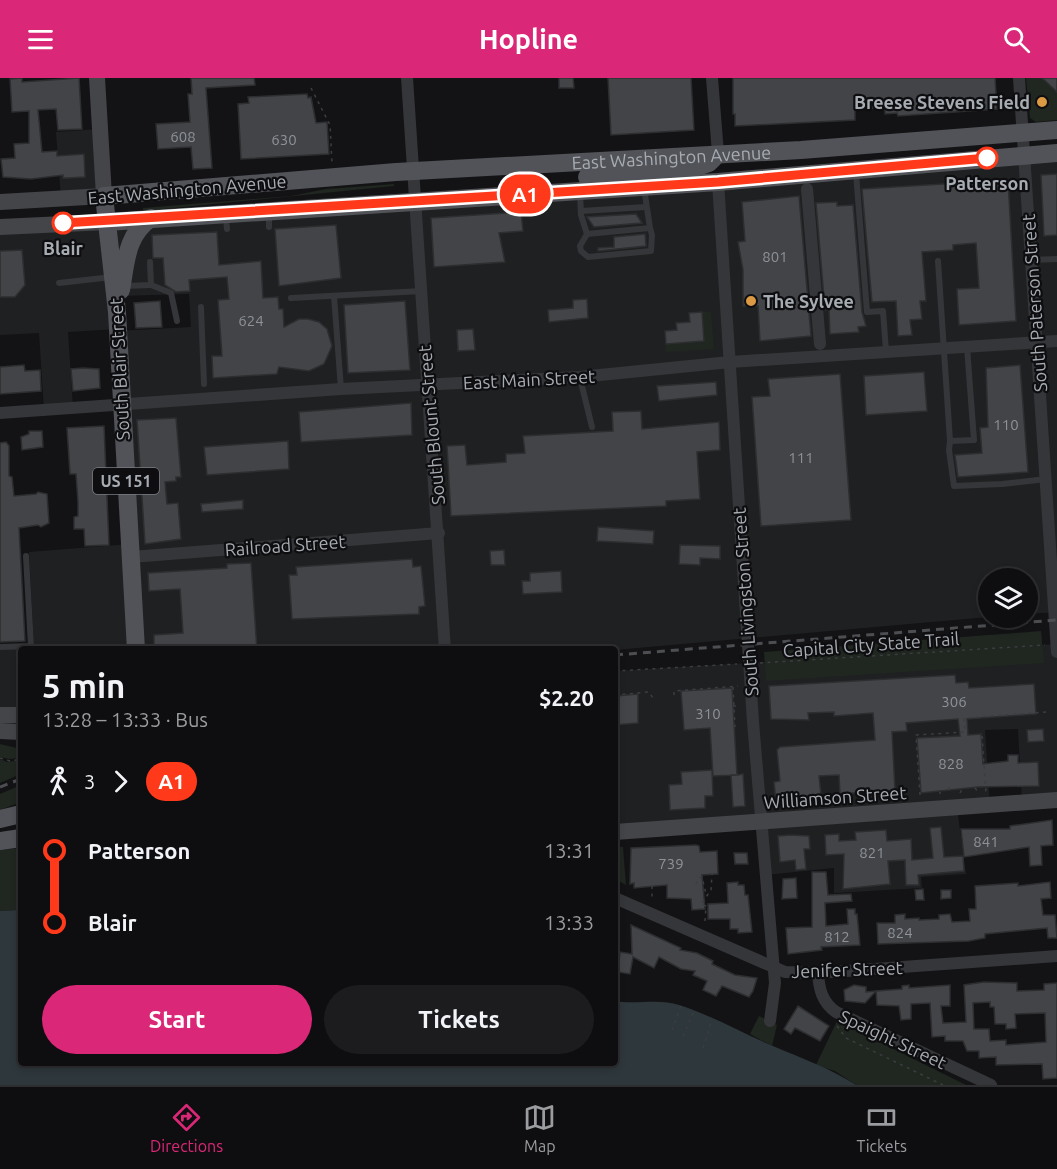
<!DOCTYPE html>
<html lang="en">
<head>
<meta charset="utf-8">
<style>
  body { margin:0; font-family:Ubuntu,sans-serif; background:#1c1c1e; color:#f1f3f6; height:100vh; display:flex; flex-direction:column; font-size:22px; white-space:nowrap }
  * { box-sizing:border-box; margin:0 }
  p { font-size:20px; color:#9b9c9f }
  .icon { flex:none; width:33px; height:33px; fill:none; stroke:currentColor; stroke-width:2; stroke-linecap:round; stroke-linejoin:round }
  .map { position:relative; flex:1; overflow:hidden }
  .drawer { position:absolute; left:18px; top:568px; width:600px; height:420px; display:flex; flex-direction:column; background:#0e0e10; border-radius:6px; box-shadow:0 3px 9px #0003,0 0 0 2px #2e2e30 }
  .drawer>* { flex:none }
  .badge { padding:0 12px; border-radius:20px; font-size:21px; line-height:39px }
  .fabs { position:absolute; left:978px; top:490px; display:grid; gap:12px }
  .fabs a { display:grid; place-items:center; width:60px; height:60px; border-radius:50%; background:#0e0e10; box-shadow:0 3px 9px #0003,0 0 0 2px #2e2e30; font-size:30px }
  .map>.badge { position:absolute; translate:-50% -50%; box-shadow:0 0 0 3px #fff }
  .legs { display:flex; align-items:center; gap:9px; height:66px; padding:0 24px; font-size:20px }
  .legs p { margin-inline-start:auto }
  .headline { display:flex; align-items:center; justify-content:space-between; height:102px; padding:0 24px }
  h1 { font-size:33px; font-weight:600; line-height:45px }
  .cta { display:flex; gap:12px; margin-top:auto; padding:12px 24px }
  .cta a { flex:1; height:69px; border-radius:36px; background:#db2777; color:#fff; font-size:24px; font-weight:600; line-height:69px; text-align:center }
  .cta a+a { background:#1c1c1e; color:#f1f3f6 }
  ul { padding:0 24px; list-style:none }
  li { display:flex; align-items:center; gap:21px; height:72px; font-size:22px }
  li i { display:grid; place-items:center; width:9px; height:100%; margin:0 8px; background:currentColor }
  li i::after { content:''; width:15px; height:15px; margin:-8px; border:4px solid; border-radius:50%; background:#0e0e10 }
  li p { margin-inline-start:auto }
  li:first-child i { background:linear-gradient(#0000 50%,currentColor 0) }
  li:last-child i { background:linear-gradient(currentColor 50%,#0000 0) }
  header { display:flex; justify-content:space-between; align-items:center; height:78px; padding:0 24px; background:#db2777; color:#fff; font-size:27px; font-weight:600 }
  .menu { display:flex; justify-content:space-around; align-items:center; height:84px; border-top:2px solid #2e2e30; background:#0e0e10; font-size:16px; color:#9b9c9f }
  .menu a { display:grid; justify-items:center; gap:3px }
  .menu .current { color:#db2777 }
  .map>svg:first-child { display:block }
  .built { fill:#1f2021 }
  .green { fill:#202620 }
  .water { fill:#2e373c }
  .building { fill:#424447; stroke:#2d2e30; stroke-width:1.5; fill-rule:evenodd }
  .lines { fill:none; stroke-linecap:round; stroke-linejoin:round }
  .path { stroke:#3b3d40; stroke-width:1.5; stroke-dasharray:3 4.5; stroke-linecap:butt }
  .lane { stroke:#353639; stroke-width:6 }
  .street { stroke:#353639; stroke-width:12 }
  .secondary { stroke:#434549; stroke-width:16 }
  .primary { stroke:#515358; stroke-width:18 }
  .rail { stroke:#4c4e52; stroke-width:3; stroke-dasharray:8 6; stroke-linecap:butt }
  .line-1-casing { stroke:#fff; stroke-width:14 }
  .line-1 { stroke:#ff391a; stroke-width:9 }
  .poi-dot { fill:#dc9944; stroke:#0e0e10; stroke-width:2 }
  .stop-1-dot { fill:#fff; stroke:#ff391a; stroke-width:3 }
  .labels { text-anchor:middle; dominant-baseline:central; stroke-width:4.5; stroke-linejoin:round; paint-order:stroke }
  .number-label { font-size:15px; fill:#8e9298 }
  .shield { fill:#0e0e10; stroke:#797d82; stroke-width:1.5 }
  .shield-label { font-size:16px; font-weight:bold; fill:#a7acb3 }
  .poi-label { font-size:18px; font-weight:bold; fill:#a7acb3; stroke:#0e0e10; text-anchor:end }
  .street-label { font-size:18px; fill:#a7acb3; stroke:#0e0e10 }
  .stop-label { font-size:18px; font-weight:bold; fill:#a7acb3; stroke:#0e0e10 }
</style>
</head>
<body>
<header><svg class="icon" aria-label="menu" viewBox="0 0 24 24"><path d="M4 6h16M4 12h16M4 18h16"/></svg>Hopline<svg class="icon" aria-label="search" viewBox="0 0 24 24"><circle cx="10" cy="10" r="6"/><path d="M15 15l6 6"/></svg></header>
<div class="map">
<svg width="1057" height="1007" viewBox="0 0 1057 1007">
  <rect width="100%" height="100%" fill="#131315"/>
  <g class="built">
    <polygon points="100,51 104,118 61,120 56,54"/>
    <polygon points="1057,75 1057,534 1028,536 1028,501 988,501 988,539 615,572 21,572 21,637 0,637 0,571 34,569 29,474 130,466 117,253 191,249 189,216 120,218 117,251 68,254 73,330 44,332 39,255 0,257 0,149"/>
    <polygon points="1057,566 1057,722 1022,724 1018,651 985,652 990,727 957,730 966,796 921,799 922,810 834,815 834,790 765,797 761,745 615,754 615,593"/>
  </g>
  <g class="green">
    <polygon points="1026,0 1057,0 1057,42 1036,44 1030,40"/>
    <polygon points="394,106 394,108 143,133 143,130 291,118 326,111"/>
    <polygon points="711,233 714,271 666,274 666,266 704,263 702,234"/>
    <polygon points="1041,553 1044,585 766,603 764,574"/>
    <polygon points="0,666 21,671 21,680 9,681 0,679"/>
    <polygon points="0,681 7,684 21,682 21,696 0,705"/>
    <polygon points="21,707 21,724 0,732 0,716"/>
    <polygon points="615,769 623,769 626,807 615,801"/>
    <polygon points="21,770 21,832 0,833 0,772"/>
    <polygon points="759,938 777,947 772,968 750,956"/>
    <polygon points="837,943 966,1007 856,1007 835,993 816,987"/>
  </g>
  <path class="water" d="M19,832L21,986H615V923C635,927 659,920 679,927C711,937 742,955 773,968C801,980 830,990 856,1007H0V833Z"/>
  <g class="building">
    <polygon points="22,0 22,4 79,0 82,51 58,52 56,31 38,32 42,74 57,73 57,78 84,76 85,99 68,100 63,100 63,97 31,101 3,99 1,81 15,80 14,66 29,65 29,33 12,34 10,1"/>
    <polygon points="191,0 254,0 255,7 206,10 212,90 193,91 191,69 158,71 156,46 190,44 188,16 192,16"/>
    <polygon points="559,0 573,0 574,10 559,10"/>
    <polygon points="608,0 691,0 694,52 611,57"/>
    <polygon points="733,0 995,0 997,31 898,38 897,35 885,36 885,30 855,31 855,42 735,48 735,36 733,36"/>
    <polygon points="1042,0 1057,0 1057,14"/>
    <polygon points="307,16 308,20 311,19 316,45 327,44 329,76 241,81 238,26 249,25 248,19"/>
    <polygon points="1057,96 1057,157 1044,158 1041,97"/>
    <polygon points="1008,102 1016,243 959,247 957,211 979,210 976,165 953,167 953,172 922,174 926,223 920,223 922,241 910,242 912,257 898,258 896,223 872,224 862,111"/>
    <polygon points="799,118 811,258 760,263 758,228 743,228 743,192 738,164 745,163 742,124"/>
    <polygon points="837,124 837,128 853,127 862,234 866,248 858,249 859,254 830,256 829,232 825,232 816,125"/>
    <polygon points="521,134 523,153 499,155 505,184 434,189 431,140"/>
    <polygon points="636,136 642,145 594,149 587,139"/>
    <polygon points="336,147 341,200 279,208 275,151"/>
    <polygon points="217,154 219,187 261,183 263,220 278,219 279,231 283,231 284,249 299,241 308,241 319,244 327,251 332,268 324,286 309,293 279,289 277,296 213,300 212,278 222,278 218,222 229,221 227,199 189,202 190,213 176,214 165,207 163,180 153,180 152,157"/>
    <polygon points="645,156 646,168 598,173 598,170 614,169 614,159"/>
    <polygon points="22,172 25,207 15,219 0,219 0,173"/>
    <polygon points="587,221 588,240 549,244 548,232 573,230 573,222"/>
    <polygon points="160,223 162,249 136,250 134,225"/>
    <polygon points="405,223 410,292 348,295 344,227"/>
    <polygon points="702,234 704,263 666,266 665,253 677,252 676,245 690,244 689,235"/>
    <polygon points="473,251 475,272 458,273 457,252"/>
    <polygon points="24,287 25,293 40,292 41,313 0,316 0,289"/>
    <polygon points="1020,287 1028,394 958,399 955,377 982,375 980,350 988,349 986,290"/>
    <polygon points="83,290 99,291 100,310 73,313 71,291"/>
    <polygon points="924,294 927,333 866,337 864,298"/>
    <polygon points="840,296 851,442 761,448 752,319 770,318 768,301"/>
    <polygon points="716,304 717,317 659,323 657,308"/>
    <polygon points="411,325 412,357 301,364 299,334"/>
    <polygon points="641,333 642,351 719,344 720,372 697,374 700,421 666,423 666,428 451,438 447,368 465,367 467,387 506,384 506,376 525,375 523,358 613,353 612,334"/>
    <polygon points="176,340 181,399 176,399 176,403 165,404 167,426 178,425 181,461 145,466 137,342"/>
    <polygon points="104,348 109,467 85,468 84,451 74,451 74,439 78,438 78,424 76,396 70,396 67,350"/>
    <polygon points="29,353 42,353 43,369 22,372 21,359 29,356"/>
    <polygon points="288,363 289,391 207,397 204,369"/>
    <polygon points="6,364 9,368 9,398 12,399 14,418 36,416 38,414 47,416 49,445 41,449 38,447 19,450 25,563 0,564 0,365"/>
    <polygon points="243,422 243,431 202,434 201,426"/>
    <polygon points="598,449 654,453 653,466 597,463"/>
    <polygon points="680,467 720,468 720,481 700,480 700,487 679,486"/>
    <polygon points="504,472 505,487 491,487 490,473"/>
    <polygon points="412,481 413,489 421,488 425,528 419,529 419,536 292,541 289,497 297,497 296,489"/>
    <polygon points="251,485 257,572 154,572 154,557 183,555 180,511 149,513 148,495 227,490 227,486"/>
    <polygon points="561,493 562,514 523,516 522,503 530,503 530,495"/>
    <polygon points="955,597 956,605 968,604 969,610 1034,606 1036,636 967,641 968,657 981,656 983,686 1008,683 1008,677 1018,677 1018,685 1038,684 1039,708 978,709 921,715 917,660 960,658 958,641 906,645 907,653 892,654 895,712 840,716 839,697 819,698 821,717 787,721 788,726 776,724 774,704 780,703 777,672 780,669 875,662 873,635 834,638 834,634 808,635 809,642 771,641 769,608"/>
    <polygon points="732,610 737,697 743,696 745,728 733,729 731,697 736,697 713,698 710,650 684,652 681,613"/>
    <polygon points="638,616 638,645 615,647 615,618"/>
    <polygon points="1043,651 1044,663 1028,664 1027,652"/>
    <polygon points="712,692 713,718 705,718 705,730 670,732 669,707 682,706 681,694"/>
    <polygon points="1052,742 1053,767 1041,768 1042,787 1030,788 1029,769 964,779 961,751 1010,751 1010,748"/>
    <polygon points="941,749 944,779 963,778 964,793 918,797 919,807 906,807 905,782 888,783 890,806 843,811 844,776 826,777 825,757 839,756 839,763 856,762 855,754 886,752 887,763 911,761 912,782 933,780 930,750"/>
    <polygon points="791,757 809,758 810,771 804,771 806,791 796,792 795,782 780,784 778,758"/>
    <polygon points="696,767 699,768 700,774 717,773 718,796 702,797 705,831 692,832 691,821 667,820 667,807 634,810 634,805 630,806 631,770"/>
    <polygon points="734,775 747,775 748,786 735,786"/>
    <polygon points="812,794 826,794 828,817 851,816 852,823 825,825 826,848 848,846 847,831 855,831 855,836 857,836 860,867 821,869 822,872 788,876 786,850 812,849"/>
    <polygon points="796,800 797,820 782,821 783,801"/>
    <polygon points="738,804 738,807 744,807 745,817 748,817 752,854 738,855 738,851 730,851 730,841 708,841 708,826 728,825 727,805"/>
    <polygon points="1050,804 1051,820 1041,821 1043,837 1055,837 1057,860 1048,860 1047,850 985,856 985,860 969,863 878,866 877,845 895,845 895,837 905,836 905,841 919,840 919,842 939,841 939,837 950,836 952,844 970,843 969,831 976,831 975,808 1018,805 1018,808"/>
    <polygon points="923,811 924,822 916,822 915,812"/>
    <polygon points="941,812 951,812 951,820 941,821"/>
    <polygon points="631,847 681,870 680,872 697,875 713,883 712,886 735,897 757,900 753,913 749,919 722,908 716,918 703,912 707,903 693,897 695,893 681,891 659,879 654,890 633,879 630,896 618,894 620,874 632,876"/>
    <path d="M984,904L1017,905V913L1044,912V906L1057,905V1000L1043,1001L1042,986L996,987V979L979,980V973H967L963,963H945V958L932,959L930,925L911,926V941L901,942L899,928L877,927L876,913L902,911V908L909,907V910L950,907V928H941L943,945L966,944L964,907ZM990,924V929H994L995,946H1006V951L1016,950L1015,936L1045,935L1046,964L1006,967V962L990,963L989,951H974L973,925Z"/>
    <polygon points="854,907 866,909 866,914 876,913 865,925 845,923 844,912"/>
    <polygon points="798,928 829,948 820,963 797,951 795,950 791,956 784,951"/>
  </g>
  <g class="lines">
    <g class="path">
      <polyline points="311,10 330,47 332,85"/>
      <polyline points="760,585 1045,567"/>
      <polyline points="615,593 737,586"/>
      <polyline points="733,609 735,649"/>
      <polyline points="615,617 649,614 653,620"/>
      <polyline points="674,617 674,613 738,608"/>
      <polyline points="733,628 740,628"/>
      <polyline points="982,658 986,714"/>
      <polyline points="0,680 10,683 21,681"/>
      <polyline points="949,709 950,715"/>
      <polyline points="975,710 978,714"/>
      <polyline points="940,714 940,716"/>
      <polyline points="960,715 962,711"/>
      <polyline points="920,717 916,657 965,654 964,640 1046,634"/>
      <polyline points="16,776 21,775"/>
      <polyline points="696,806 698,800 702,799 706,816"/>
      <polyline points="652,808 652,820"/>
      <polyline points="705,843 706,828 701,826 711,812 712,796"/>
      <polyline points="617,940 617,924"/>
      <polyline points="837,948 846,960 943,1007"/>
      <polyline points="672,952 681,928"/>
      <polyline points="683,958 694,933"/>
      <polyline points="703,970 712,941"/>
    </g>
    <g class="lane">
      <polyline points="856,95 867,234 883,233 886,273"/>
      <polyline points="580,115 581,137 587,156 650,150 644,110"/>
      <polyline points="581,133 646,129"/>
      <polyline points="269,136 269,149"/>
      <polyline points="226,139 227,151"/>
      <polyline points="587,156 580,168 581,173 588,179 651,173 652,157 650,150"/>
      <polyline points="1031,182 1057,181"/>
      <polyline points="938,183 950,363 974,362 967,269"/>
      <polyline points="59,205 112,199"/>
      <polyline points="151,207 171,215 177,243"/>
      <polyline points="125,208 151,207 150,184"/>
      <polyline points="334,218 341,311"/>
      <polyline points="291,220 422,213"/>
      <polyline points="201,229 204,306"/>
      <polyline points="580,300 592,349"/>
      <polyline points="950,363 949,372 954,408 1002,406 1046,401"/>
      <polyline points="0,569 31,568 26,478"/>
    </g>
    <g class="street">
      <polyline points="407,0 445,572"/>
      <polyline points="712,0 718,75"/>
      <polyline points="1019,0 1057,574"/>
      <polyline points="718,104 753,644 775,905 770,943"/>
      <polyline points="807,111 820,266"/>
      <polyline points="0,335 341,311 580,299 730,284 1057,263"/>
      <polyline points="131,479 439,455"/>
      <polyline points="615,820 785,894 818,895 1057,878"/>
      <path d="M818,895C819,911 822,924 836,934L991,1007"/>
    </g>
    <g class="secondary">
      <polyline points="0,124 104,118 97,0"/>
      <polyline points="0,149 107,144"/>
      <polyline points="0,637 21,637"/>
      <polyline points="0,653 21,654"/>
      <polyline points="615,754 1057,722"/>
    </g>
    <g class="primary">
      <polyline points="587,99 697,89 709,85 717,77"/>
      <polyline points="107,144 718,104 1057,75"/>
      <path d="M121,212C126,184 126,157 151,140"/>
      <path id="s1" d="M136,572L117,234L104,118L396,94L801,72L1057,52"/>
      <polyline points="0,741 21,736"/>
      <polyline points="0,763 21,760"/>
    </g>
    <g class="rail">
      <polyline points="615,577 1057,542"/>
      <polyline points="0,709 21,701"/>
    </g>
  </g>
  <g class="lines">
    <g class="line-1-casing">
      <polyline id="line-1" points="63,145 718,104 987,80"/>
    </g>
    <use href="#line-1" class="line-1"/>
  </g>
  <g class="poi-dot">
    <circle cx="1042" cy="24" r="6"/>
    <circle cx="751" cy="223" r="6"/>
  </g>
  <g class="stop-1-dot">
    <circle cx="987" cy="80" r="10"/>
    <circle cx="63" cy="145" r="10"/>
  </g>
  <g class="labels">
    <g class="number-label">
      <text x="183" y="58">608</text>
      <text x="284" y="61">630</text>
      <text x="775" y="178">801</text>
      <text x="251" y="242">624</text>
      <text x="1006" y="346">110</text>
      <text x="801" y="379">111</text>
      <text x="954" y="623">306</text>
      <text x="708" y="635">310</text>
      <text x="951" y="685">828</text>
      <text x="986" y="763">841</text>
      <text x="872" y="774">821</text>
      <text x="671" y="785">739</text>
      <text x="900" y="854">824</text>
      <text x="837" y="858">812</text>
    </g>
    <rect class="shield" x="93" y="390" width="66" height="26" rx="4.5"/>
    <g class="shield-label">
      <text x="126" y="403">US 151</text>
    </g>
    <g class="poi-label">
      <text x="1030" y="24">Breese Stevens Field</text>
      <text x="763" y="223" text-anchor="start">The Sylvee</text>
    </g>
    <g class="street-label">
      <text stroke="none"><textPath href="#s1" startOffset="1024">East Washington Avenue</textPath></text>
      <text transform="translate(187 111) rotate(-5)">East Washington Avenue</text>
      <text transform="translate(1034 225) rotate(-94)">South Paterson Street</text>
      <text transform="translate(119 291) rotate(-93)">South Blair Street</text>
      <text transform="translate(529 301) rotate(-3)">East Main Street</text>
      <text transform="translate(431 347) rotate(-95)">South Blount Street</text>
      <text transform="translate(285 467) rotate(-4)">Railroad Street</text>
      <text transform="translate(745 524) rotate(-94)">South Livingston Street</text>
      <text transform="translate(871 566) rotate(-4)">Capital City State Trail</text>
      <text transform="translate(835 719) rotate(-4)">Williamson Street</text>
      <text transform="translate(847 891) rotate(-2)">Jenifer Street</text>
      <text transform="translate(893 961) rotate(25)">Spaight Street</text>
    </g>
    <g class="stop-label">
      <text x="987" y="105">Patterson</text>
      <text x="63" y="170">Blair</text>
    </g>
  </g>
</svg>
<div class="fabs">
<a><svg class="icon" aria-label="layers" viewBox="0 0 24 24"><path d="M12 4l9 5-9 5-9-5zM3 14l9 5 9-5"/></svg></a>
</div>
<b class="badge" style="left:525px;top:116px;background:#ff391a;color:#fff">A1</b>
<section class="drawer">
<div class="headline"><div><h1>5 min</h1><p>13:28 – 13:33 · Bus</p></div><b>$2.20</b></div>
<div class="legs"><svg class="icon" aria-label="walk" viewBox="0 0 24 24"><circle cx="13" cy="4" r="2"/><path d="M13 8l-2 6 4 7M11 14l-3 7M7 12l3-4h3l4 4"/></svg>3<svg class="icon" aria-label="forward" viewBox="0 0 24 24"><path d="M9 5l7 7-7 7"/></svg><b class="badge" style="background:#ff391a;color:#fff">A1</b></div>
<ul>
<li><i style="color:#ff391a"></i><b>Patterson</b><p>13:31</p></li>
<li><i style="color:#ff391a"></i><b>Blair</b><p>13:33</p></li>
</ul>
<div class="cta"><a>Start</a><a>Tickets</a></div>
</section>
</div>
<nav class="menu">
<a class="current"><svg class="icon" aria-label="directions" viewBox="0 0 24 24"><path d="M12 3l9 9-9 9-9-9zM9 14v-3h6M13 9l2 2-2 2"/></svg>Directions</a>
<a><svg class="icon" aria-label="map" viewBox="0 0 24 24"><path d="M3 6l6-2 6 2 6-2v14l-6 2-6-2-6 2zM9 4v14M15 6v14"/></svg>Map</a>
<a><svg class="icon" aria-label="tickets" viewBox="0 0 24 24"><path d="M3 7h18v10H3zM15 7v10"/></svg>Tickets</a>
</nav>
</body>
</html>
